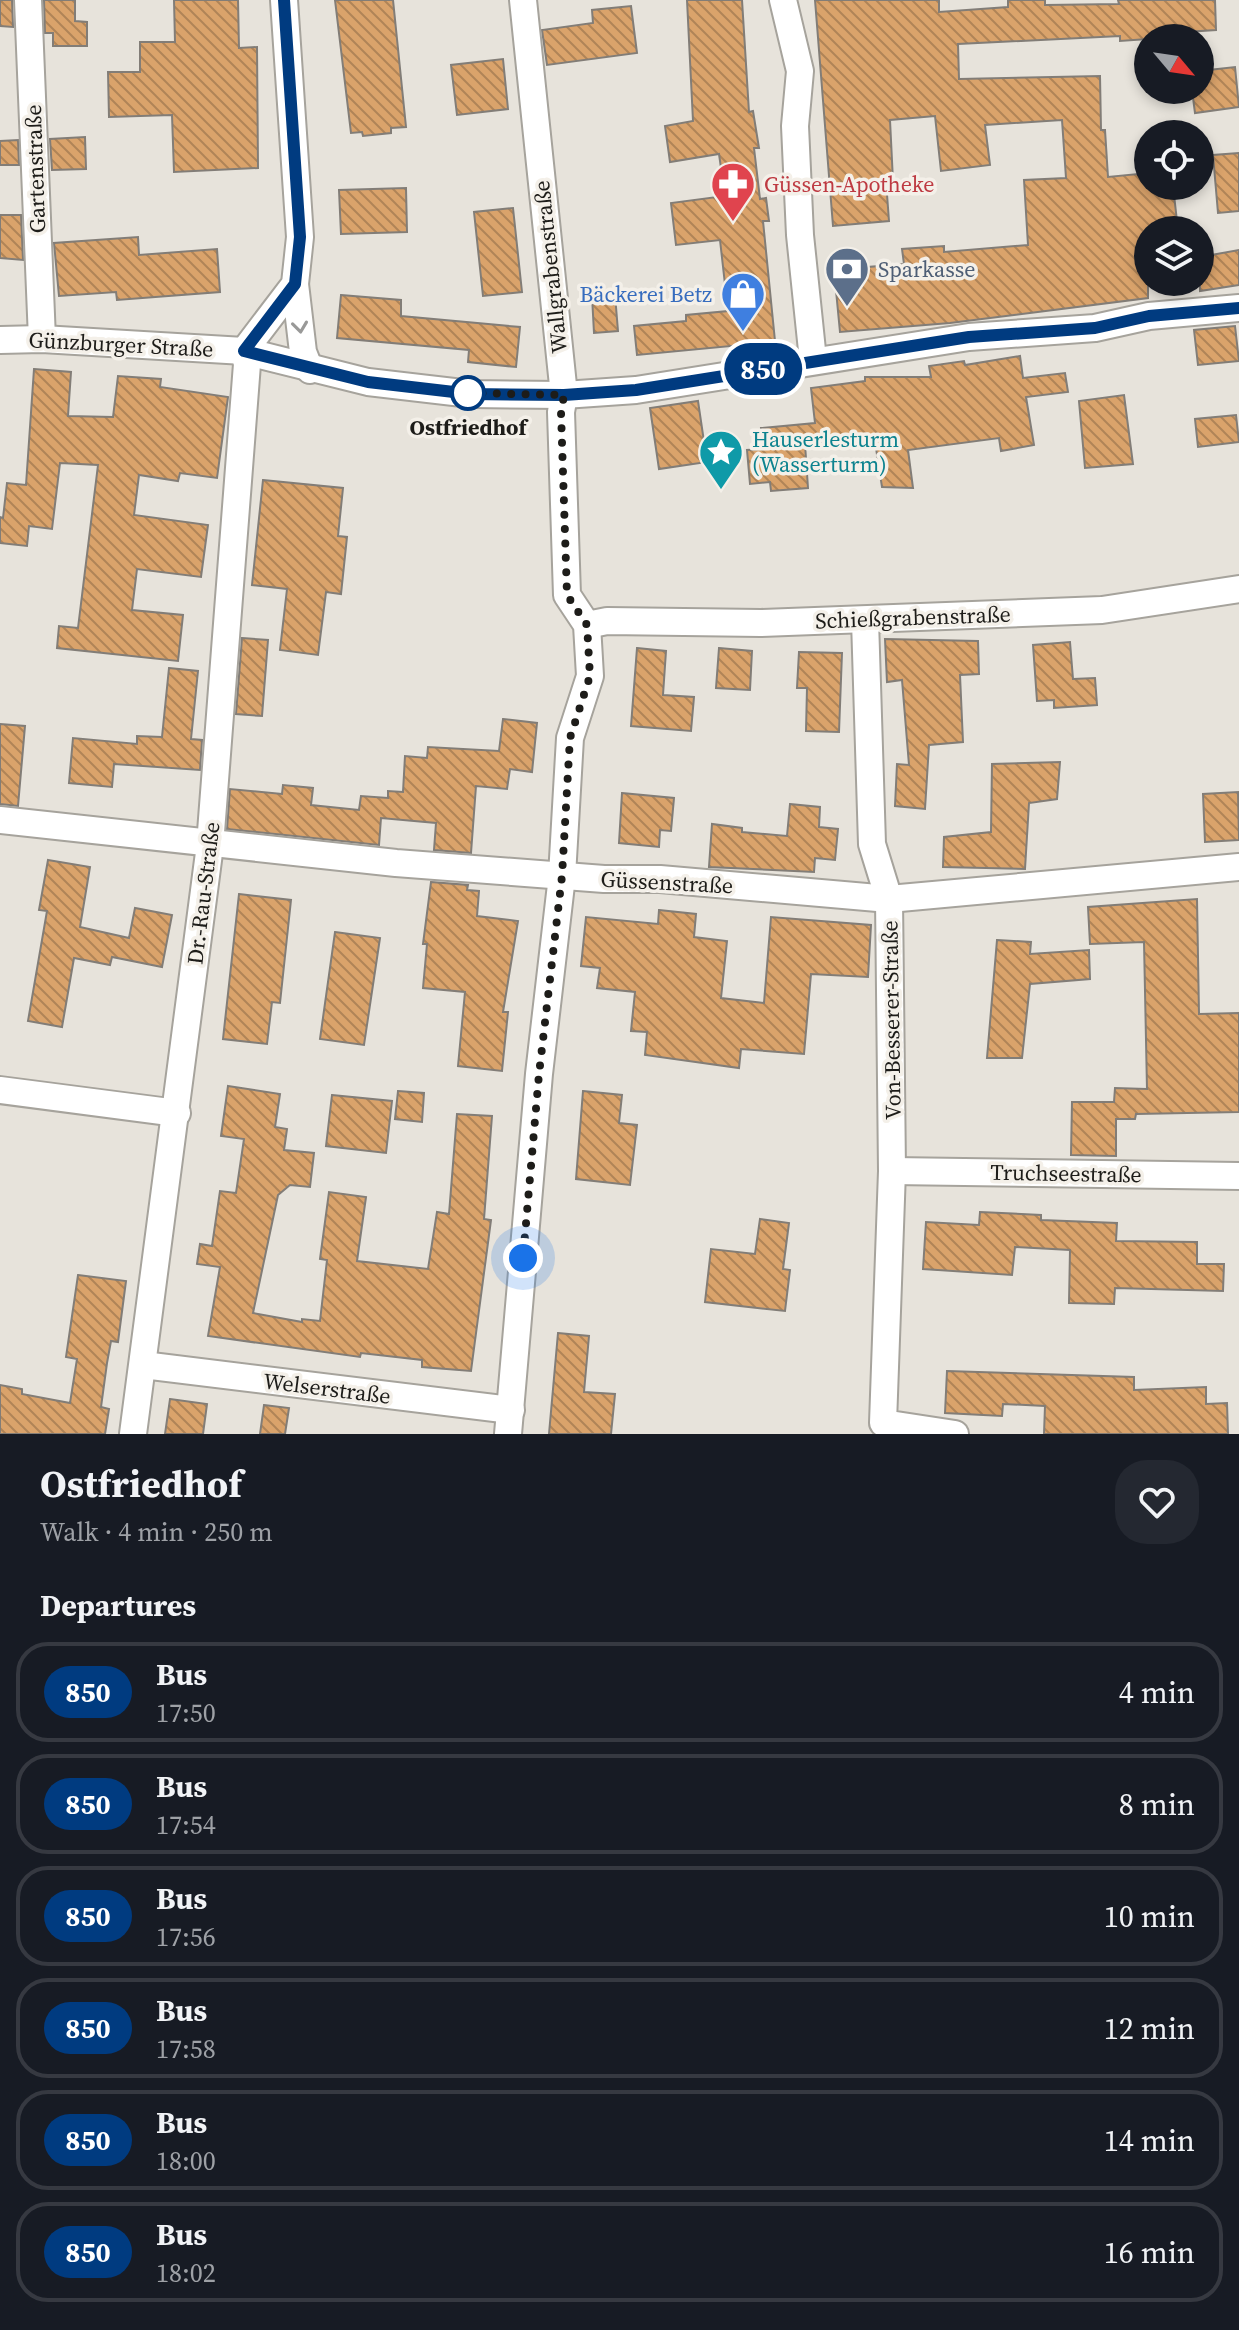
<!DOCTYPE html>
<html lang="en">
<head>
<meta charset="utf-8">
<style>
  body { margin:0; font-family:"Source Serif 4",serif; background:#242831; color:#f1f3f6; height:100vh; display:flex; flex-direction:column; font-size:30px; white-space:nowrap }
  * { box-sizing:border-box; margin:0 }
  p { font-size:26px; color:#9ea1a6 }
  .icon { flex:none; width:44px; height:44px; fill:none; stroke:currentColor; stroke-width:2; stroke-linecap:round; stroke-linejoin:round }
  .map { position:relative; height:1434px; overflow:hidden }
  .details { display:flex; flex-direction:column; background:#171b24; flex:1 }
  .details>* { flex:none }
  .badge { padding:0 16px; border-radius:26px; font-size:28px; line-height:52px }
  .needle { width:52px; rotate:119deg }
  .tools { position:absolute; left:1134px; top:24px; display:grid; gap:16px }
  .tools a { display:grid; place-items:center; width:80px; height:80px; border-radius:50%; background:#171b24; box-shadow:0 4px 12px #0003; font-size:40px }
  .you { position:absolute; width:40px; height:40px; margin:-20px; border:6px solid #fff; border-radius:50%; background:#1a73e8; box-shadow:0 0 0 12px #1a73e833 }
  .map>.badge { position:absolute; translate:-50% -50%; box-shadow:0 0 0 4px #fff }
  h2 { padding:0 40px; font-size:30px; line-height:72px }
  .round { display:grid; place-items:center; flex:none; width:84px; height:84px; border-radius:32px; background:#242831 }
  .overview { display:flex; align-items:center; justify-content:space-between; height:136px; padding:0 40px }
  h1 { font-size:38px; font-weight:700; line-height:60px }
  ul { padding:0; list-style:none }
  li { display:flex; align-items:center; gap:24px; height:100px; margin:0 16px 12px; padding:0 24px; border:4px solid #363941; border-radius:32px }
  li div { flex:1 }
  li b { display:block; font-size:30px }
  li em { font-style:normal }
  li .badge { min-width:88px; font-weight:700; text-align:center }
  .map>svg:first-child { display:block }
  .building { fill:url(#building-back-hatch); stroke:#827d77; stroke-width:2 }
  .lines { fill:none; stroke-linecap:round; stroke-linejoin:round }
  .street-casing { stroke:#a6a39c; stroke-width:30 }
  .street { stroke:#fff; stroke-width:26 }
  .oneway { stroke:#999998 }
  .line-casing { stroke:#fff; stroke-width:18 }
  .line { stroke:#003b80; stroke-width:12 }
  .walk { stroke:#1d1c19; stroke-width:8; stroke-dasharray:0 14.4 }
  .stop-dot { fill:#fff; stroke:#003b80; stroke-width:4 }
  .labels { text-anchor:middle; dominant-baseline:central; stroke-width:7; stroke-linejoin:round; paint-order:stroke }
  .street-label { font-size:22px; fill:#1d1c19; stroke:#f4f0e9 }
  .health-label { font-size:22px; fill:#be3a42; stroke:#f4f0e9; text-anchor:start }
  .service-label { font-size:22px; fill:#4e5e75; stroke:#f4f0e9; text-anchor:start }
  .shop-label { font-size:22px; fill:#366cbe; stroke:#f4f0e9; text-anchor:end }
  .stop-label { font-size:22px; font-weight:bold; fill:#1d1c19; stroke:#f4f0e9 }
  .culture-label { font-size:22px; fill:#0d838f; stroke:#f4f0e9; text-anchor:start }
</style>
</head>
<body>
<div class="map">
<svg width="1239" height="1434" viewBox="0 0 1239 1434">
  <defs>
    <pattern id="building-back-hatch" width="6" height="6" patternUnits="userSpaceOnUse" patternTransform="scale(2)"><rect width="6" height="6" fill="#daa36b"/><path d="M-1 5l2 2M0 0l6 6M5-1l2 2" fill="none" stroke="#b08457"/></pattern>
  </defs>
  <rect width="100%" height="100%" fill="#e7e3db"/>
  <g class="building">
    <polygon points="0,0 12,0 13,27 0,26"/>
    <polygon points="44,0 75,0 75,21 87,22 87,46 53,46 53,33 45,33"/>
    <polygon points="174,0 238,0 239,48 257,47 258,168 174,172 172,115 109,117 108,72 140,72 140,42 175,42"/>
    <polygon points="335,0 393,0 406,127 391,128 391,133 363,136 362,132 351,133"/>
    <polygon points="687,0 742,0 749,112 753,111 759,148 754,148 760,199 766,198 769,221 763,221 776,351 742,355 741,345 637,355 634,326 686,321 686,315 728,311 720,240 676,245 671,203 725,196 719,154 670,162 665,126 693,121"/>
    <polygon points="815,0 939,0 939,12 1008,7 1008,0 1045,0 1045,5 1119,4 1118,0 1215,0 1216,30 1154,34 1154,38 1148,39 1120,41 1120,36 958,44 959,79 1100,76 1101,130 1105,130 1108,177 1148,173 1148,186 1173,186 1178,230 1148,230 1148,298 950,323 840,332 835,280 845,280 843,269 904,264 902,249 944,246 944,252 1028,245 1024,180 1066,178 1062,120 985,125 990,165 941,171 935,116 890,120 893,181 886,181 889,221 833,226"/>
    <polygon points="631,6 637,53 547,65 542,30 593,23 592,10"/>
    <polygon points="503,59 508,109 457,115 451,65"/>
    <polygon points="1235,67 1239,107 1195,113 1192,90 1200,90 1200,71"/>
    <polygon points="85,137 86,169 52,170 50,139"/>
    <polygon points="18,140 19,165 0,165 0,141"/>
    <polygon points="1239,153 1239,211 1218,213 1213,155"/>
    <polygon points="406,188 407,232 341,234 339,190"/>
    <polygon points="513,208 522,292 483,296 474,212"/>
    <polygon points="0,215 21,215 23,260 0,258"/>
    <polygon points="138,237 139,255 217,249 220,292 117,300 116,292 59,296 54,243"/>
    <polygon points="1239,250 1239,285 1200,291 1200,257"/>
    <polygon points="341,295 401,300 401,316 520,327 516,367 468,362 469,350 337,338"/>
    <polygon points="615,295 618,331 594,333 592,296"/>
    <polygon points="1235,326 1239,361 1198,365 1194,330"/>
    <polygon points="1020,356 1023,378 1065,373 1068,392 1026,397 1034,445 1001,451 999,438 908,450 913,488 882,487 874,435 805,444 808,488 771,491 770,482 750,484 747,450 763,449 761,428 815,423 811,388 865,381 865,377 931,377 929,366 964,361 965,365"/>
    <polygon points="34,369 71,372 68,416 113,417 118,376 161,379 160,387 228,397 217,478 180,473 178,481 139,475 134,515 208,525 201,577 137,569 132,610 183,615 178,661 57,648 59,626 78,628 98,465 60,463 52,529 29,526 27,546 0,543 0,517 3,518 7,483 26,485"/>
    <polygon points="1124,395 1133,464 1085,468 1079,401"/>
    <polygon points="698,401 707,462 659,469 650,408"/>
    <polygon points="1236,415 1239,442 1198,447 1195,419"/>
    <polygon points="263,480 343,488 338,536 347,537 341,594 326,592 318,655 280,650 287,589 252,585"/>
    <polygon points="242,638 268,640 262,716 236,714"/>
    <polygon points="885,639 978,641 979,674 960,675 963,742 929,745 925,809 895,806 897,764 909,765 902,680 887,682"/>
    <polygon points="1070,642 1073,679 1095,678 1097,705 1054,708 1054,700 1037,701 1033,645"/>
    <polygon points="637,648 666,651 663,695 694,697 691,731 631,726"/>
    <polygon points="719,648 752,651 750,690 716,688"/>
    <polygon points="799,652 842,653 839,732 806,731 807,688 797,688"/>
    <polygon points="169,668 198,671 191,739 202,740 200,770 114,764 112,787 69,783 73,738 137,744 137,736 162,737"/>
    <polygon points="503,719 537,723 532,772 510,769 507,789 476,786 471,853 434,850 436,823 381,818 379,845 227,829 230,789 282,794 283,785 313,788 311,805 359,810 361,796 388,798 388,791 403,792 405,756 427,758 428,747 499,751"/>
    <polygon points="0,724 25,726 18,806 0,804"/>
    <polygon points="1060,762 1057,799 1029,803 1025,869 943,867 944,837 991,832 992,764"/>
    <polygon points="1238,792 1239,840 1205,842 1203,794"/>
    <polygon points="622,793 674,798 671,831 660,830 659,847 619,843"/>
    <polygon points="790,804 820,807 819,827 838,829 835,860 815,858 814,872 709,867 712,824 742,828 742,832 787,836"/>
    <polygon points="48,860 90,867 80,927 129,938 135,908 172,915 162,967 112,957 110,965 74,958 62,1027 28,1021 47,911 39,910"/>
    <polygon points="431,882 468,885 467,890 479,891 477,916 518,921 503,1012 508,1012 502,1071 458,1066 465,992 423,988 427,944 423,944"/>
    <polygon points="239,894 291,900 280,1003 272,1002 267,1044 223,1039"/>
    <polygon points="1197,899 1199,1014 1239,1013 1239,1112 1136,1114 1135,1119 1116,1119 1116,1156 1071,1155 1072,1102 1114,1102 1115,1088 1147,1089 1144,942 1090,944 1088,907"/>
    <polygon points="659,910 696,914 694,937 727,941 721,998 764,1003 771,917 871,925 868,977 811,974 804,1054 741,1049 739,1068 645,1055 647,1032 631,1031 635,992 597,988 600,968 581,966 586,917 658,924"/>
    <polygon points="335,932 380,938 364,1045 320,1039"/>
    <polygon points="997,940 1031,942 1030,954 1089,950 1090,979 1030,984 1022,1058 987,1058"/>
    <polygon points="228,1086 280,1094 275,1127 287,1129 284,1150 314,1153 310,1187 290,1185 278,1195 253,1313 302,1322 302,1319 320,1321 327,1260 320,1259 329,1192 366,1197 357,1261 428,1269 437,1212 449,1214 457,1114 492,1116 484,1219 491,1220 471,1371 422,1367 422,1360 361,1353 360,1357 208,1336 220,1267 197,1264 200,1244 212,1246 220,1191 236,1193 244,1139 221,1136"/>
    <polygon points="398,1091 424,1093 422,1122 395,1119"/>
    <polygon points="583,1091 622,1095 619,1123 637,1125 630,1185 576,1179"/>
    <polygon points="332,1095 392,1101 386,1153 326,1146"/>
    <polygon points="980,1212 1041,1215 1041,1220 1117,1223 1116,1241 1197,1242 1197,1264 1224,1264 1223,1291 1115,1288 1114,1304 1069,1303 1070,1250 1015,1247 1012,1275 923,1269 926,1222 979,1225"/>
    <polygon points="760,1219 789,1223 783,1269 790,1270 785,1311 705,1302 711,1249 755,1254"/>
    <polygon points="78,1275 126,1281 118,1342 111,1341 107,1363 101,1407 109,1409 105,1434 0,1434 0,1385 22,1389 22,1394 70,1403 77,1359 66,1357"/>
    <polygon points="558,1333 589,1336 584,1392 615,1394 611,1434 549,1434"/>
    <polygon points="947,1371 1134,1377 1134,1390 1206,1387 1206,1404 1227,1403 1228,1434 1044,1434 1045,1406 1003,1404 1002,1416 945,1413"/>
    <polygon points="170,1399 207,1404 203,1434 165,1434"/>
    <polygon points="264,1405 289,1408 285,1434 260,1434"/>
  </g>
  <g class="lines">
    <g class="street-casing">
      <g id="street">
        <polyline points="28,0 42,339"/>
        <polyline points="783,0 800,71 795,126 800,235 813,360"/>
        <polyline points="295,284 303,352 310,370"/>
        <polyline points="0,340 42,339 244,351 368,382 471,394 564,395 636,390 969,337 1095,328 1149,316 1239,308"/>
        <polyline points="244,351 295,284 300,237 284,0"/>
        <polyline points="865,620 872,844 889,899 892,1171 883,1423 955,1434"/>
        <polyline points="587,625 607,621 761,623 1102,610 1239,589"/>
        <polyline points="0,820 396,863 604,879 660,879 889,899 1239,867"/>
        <polyline points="0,1090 177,1113"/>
        <polyline points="892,1171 1239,1176"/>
        <polyline points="143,1365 511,1410"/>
        <polyline points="133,1434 210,845 247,364 244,351"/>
        <polyline points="508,1434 539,1074 562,876 570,738 590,676 587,625 567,595 561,412 564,395 523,0"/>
      </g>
    </g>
    <use href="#street" class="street"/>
  </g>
  <defs><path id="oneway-chevron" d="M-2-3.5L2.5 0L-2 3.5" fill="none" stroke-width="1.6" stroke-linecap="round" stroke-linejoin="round" transform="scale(2)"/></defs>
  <use class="oneway" href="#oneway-chevron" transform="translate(300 327) rotate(83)"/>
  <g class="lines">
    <g class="line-casing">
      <polyline id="line" points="284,0 300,237 295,284 244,351 368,382 471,394 564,395 636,390 969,337 1095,328 1149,316 1239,308"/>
    </g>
    <use href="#line" class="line"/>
    <polyline class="walk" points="468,393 564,395 561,412 567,595 587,625 590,676 570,738 562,876 539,1074 523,1258"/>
  </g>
  <defs>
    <g id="pharmacy-pin" transform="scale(2.3)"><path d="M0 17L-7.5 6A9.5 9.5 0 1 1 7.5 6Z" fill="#e0444e" stroke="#f4f0e9"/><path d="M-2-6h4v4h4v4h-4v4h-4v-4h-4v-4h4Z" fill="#fff"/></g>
    <g id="bank-pin" transform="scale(2.3)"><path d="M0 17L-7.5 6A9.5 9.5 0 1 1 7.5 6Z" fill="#5c6f8a" stroke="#f4f0e9"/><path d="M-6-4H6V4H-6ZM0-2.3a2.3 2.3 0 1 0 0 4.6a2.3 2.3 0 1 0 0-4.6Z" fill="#fff"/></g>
    <g id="shop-pin" transform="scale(2.3)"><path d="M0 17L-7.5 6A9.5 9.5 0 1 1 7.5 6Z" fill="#3f7fe0" stroke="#f4f0e9"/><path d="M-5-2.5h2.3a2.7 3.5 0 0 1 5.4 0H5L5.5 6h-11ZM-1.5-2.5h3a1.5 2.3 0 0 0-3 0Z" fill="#fff"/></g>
    <g id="sight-pin" transform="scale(2.3)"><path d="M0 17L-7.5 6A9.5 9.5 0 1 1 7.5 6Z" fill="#0f9aa8" stroke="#f4f0e9"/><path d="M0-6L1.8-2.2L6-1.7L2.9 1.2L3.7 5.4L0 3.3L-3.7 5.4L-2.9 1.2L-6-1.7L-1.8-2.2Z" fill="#fff"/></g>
  </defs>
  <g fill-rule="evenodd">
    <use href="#pharmacy-pin" x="733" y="184"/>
    <use href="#bank-pin" x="847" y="269"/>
    <use href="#shop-pin" x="743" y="294"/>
    <use href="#sight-pin" x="721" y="452"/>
  </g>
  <circle class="stop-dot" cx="468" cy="393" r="16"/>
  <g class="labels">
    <g class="street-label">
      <text transform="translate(35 169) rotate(-92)">Gartenstraße</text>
      <text transform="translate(550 267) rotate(-96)">Wallgrabenstraße</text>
      <text transform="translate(121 344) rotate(3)">Günzburger Straße</text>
      <text transform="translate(913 617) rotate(-2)">Schießgrabenstraße</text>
      <text transform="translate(667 882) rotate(3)">Güssenstraße</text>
      <text transform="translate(203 893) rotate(-83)">Dr.-Rau-Straße</text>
      <text transform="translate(891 1020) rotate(-91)">Von-Besserer-Straße</text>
      <text transform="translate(1066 1173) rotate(1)">Truchseestraße</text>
      <text transform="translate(327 1388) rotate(7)">Welserstraße</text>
    </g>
    <g class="health-label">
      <text x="764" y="184">Güssen-Apotheke</text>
    </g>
    <g class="service-label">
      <text x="878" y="269">Sparkasse</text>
    </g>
    <g class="shop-label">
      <text x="712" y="294">Bäckerei Betz</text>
    </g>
    <g class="stop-label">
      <text x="468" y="427">Ostfriedhof</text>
    </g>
    <g class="culture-label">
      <text x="752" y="439">Hauserlesturm<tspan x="752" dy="25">(Wasserturm)</tspan></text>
    </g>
  </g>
</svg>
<div class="tools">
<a><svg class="needle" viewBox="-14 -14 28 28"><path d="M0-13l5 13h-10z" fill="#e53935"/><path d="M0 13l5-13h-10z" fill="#9ea1a6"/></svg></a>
<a><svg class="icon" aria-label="locate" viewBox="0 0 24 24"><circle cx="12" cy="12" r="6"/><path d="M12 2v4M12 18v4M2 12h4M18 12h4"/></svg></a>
<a><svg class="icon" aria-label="layers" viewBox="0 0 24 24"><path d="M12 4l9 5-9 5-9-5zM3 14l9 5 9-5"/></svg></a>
</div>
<div class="you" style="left:523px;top:1258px"></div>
<b class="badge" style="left:763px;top:369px;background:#003b80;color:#fff">850</b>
</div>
<section class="details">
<div class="overview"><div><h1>Ostfriedhof</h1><p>Walk · 4 min · 250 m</p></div><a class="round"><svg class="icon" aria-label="heart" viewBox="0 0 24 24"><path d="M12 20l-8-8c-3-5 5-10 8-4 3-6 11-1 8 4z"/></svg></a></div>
<h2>Departures</h2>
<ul>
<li><span class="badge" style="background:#003b80;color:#fff">850</span><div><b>Bus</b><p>17:50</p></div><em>4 min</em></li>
<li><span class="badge" style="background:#003b80;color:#fff">850</span><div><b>Bus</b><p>17:54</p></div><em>8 min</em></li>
<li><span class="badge" style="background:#003b80;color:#fff">850</span><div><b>Bus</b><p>17:56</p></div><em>10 min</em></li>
<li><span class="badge" style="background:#003b80;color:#fff">850</span><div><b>Bus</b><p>17:58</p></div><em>12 min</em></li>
<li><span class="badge" style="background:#003b80;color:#fff">850</span><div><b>Bus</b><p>18:00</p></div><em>14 min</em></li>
<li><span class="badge" style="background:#003b80;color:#fff">850</span><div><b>Bus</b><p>18:02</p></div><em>16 min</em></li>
</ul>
</section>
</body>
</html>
